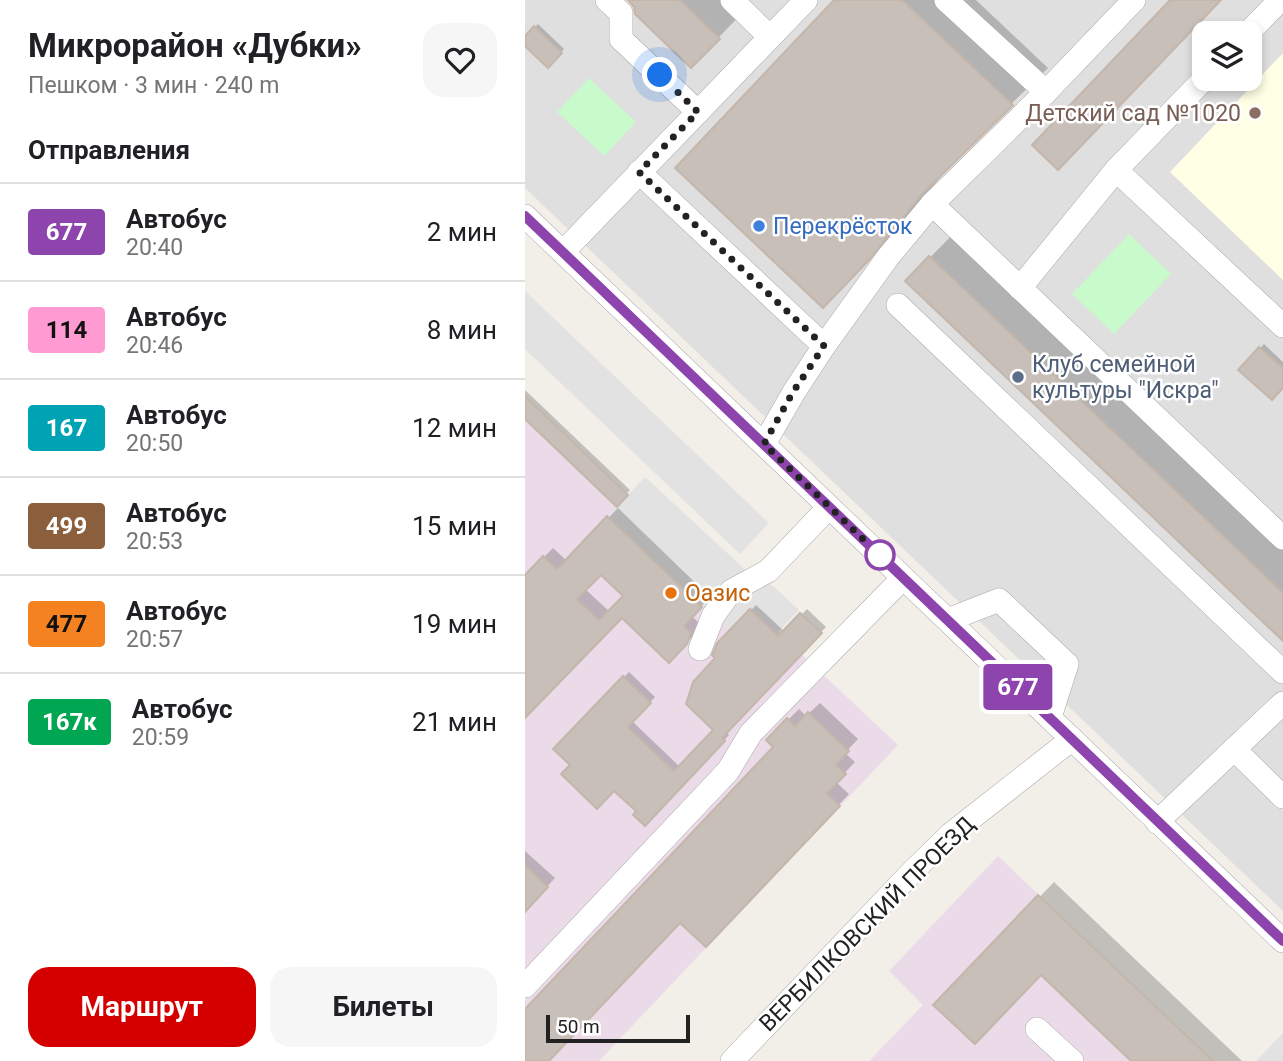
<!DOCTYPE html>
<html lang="ru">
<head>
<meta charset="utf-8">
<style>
  body { margin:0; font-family:Roboto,sans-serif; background:#f6f6f6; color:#202124; height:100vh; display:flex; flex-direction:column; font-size:26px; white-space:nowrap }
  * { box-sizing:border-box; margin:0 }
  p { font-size:23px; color:#757577 }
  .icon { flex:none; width:38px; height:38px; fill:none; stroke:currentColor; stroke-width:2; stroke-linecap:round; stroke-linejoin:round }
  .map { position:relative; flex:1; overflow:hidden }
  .details { display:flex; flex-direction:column; background:#fff; width:525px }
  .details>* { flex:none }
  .badge { padding:0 14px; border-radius:5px; font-size:24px; line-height:46px }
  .buttons { position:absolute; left:667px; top:21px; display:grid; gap:14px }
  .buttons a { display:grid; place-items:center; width:70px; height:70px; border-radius:14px; background:#fff; box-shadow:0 4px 10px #0003; font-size:35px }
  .scale { position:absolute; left:21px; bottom:18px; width:144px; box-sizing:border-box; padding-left:7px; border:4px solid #222; border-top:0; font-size:19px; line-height:24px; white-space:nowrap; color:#222; -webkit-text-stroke:5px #fff; paint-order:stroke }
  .you { position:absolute; width:35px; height:35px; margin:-18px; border:5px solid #fff; border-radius:50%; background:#1a73e8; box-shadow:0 0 0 10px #1a73e833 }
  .map>.badge { position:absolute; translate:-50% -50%; box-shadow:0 0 0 4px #fff }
  h2 { padding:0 28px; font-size:26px; line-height:63px }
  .round { display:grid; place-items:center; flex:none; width:74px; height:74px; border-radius:21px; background:#f6f6f6 }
  .summary { display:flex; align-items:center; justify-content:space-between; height:119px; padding:0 28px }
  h1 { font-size:33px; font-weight:700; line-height:52px }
  .action { display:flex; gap:14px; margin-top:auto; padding:14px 28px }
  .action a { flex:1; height:80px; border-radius:21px; background:#d40000; color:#fff; font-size:28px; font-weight:700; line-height:80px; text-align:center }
  .action a+a { background:#f6f6f6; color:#202124 }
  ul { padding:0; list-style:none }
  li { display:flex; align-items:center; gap:21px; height:98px; padding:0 28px; border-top:2px solid #e0e0e0 }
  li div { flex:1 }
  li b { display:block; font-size:26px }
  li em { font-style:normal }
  li .badge { min-width:77px; font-weight:700; text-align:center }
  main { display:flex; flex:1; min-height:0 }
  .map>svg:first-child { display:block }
  .residential { fill:#e0dfdf; fill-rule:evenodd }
  .industrial { fill:#ebdbe8 }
  .education { fill:#ffffe5 }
  .park { fill:#c8facc }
  .parking { fill:#e2e2e2 }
  .shadow { fill:#0003; fill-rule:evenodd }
  .building { fill:#c7bfb8; stroke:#c4b6ab; stroke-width:2; fill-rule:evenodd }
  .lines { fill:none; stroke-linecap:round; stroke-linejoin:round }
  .minor-casing { stroke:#a9a9a9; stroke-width:24 }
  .minor { stroke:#fff; stroke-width:23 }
  .line-casing { stroke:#fff; stroke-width:16 }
  .line { stroke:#8e44ad; stroke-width:10 }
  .walk { stroke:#222; stroke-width:7; stroke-dasharray:0 12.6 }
  .education-dot { fill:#8d6e63; stroke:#fff; stroke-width:2.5 }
  .shop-dot { fill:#3f7fe0; stroke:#fff; stroke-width:2.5 }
  .service-dot { fill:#5c6f8a; stroke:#fff; stroke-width:2.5 }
  .stop-dot { fill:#fff; stroke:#8e44ad; stroke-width:3.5 }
  .food-dot { fill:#e8710a; stroke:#fff; stroke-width:2.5 }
  .labels { text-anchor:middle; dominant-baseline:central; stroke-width:5; stroke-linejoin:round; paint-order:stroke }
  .education-label { font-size:23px; fill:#785e54; stroke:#fff; text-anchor:end }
  .shop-label { font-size:23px; fill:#366cbe; stroke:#fff; text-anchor:start }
  .service-label { font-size:23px; fill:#4e5e75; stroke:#fff; text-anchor:start }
  .food-label { font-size:23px; fill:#c56008; stroke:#fff; text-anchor:start }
  .street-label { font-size:23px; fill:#222; stroke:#fff }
</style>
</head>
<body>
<main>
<section class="details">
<div class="summary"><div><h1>Микрорайон «Дубки»</h1><p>Пешком · 3 мин · 240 m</p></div><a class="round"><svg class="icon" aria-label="heart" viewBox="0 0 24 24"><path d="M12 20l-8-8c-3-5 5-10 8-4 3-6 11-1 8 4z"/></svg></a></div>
<h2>Отправления</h2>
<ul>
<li><span class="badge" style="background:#8e44ad;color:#fff">677</span><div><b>Автобус</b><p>20:40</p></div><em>2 мин</em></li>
<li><span class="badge" style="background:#ff9ad2;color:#111">114</span><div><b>Автобус</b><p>20:46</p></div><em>8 мин</em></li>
<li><span class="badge" style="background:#00a3b4;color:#fff">167</span><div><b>Автобус</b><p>20:50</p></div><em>12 мин</em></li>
<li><span class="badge" style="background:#8b5e3c;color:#fff">499</span><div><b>Автобус</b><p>20:53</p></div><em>15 мин</em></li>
<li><span class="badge" style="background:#f58220;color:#111">477</span><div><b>Автобус</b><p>20:57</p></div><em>19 мин</em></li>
<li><span class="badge" style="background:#00a651;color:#fff">167к</span><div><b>Автобус</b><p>20:59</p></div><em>21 мин</em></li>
</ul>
<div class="action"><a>Маршрут</a><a>Билеты</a></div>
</section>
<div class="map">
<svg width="758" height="1061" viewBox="0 0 758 1061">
  <rect width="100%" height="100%" fill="#f2efe9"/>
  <path class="residential" d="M0,0H758V911L0,188ZM679,33H724V79H679Z"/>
  <g class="industrial">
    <polygon points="0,396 103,495 82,517 178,607 204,629 225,606 373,745 74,1061 0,1061"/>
    <polygon points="473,856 688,1061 344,1061 398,1005 364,971"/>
  </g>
  <polygon class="education" points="758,53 758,280 645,172"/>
  <g class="park">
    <polygon points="64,78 111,122 79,156 32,112"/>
    <polygon points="604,234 646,274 589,334 547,294"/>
  </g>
  <g class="parking">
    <polygon points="0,291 244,523 215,554 0,349"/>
    <polygon points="120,477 225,574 248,586 274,610 253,632 225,607 204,629 178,607 82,516"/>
    <polygon points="758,1033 758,1061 731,1061"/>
  </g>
  <g class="shadow">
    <polygon points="107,0 222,0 226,4 166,66"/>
    <polygon points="311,0 451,0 523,68 430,159 380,221 334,270"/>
    <polygon points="13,24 39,49 23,65 0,43 0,38"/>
    <polygon points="438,224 758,528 758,638 382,281"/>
    <polygon points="739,344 758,362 758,386 716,370"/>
    <polygon points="0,390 105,490 92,504 0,417"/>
    <path d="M93,508L185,597L167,616L174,623L171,633L144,661L97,616L0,716V577L28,548L42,561ZM76,573L100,596L85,612L60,589Z"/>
    <polygon points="231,605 260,632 282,609 301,627 201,731 204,735 120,823 113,811 89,789 48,765 31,749 104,672 130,697 107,721 155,767 191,730 194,644"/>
    <polygon points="295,703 333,739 320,753 330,762 311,782 324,794 192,934 155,920 22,1061 0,1061 0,1011 250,747 243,740 274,709 281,716"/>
    <polygon points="0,851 30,878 0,911"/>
    <polygon points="529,882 717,1061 609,1061 516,972 411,1005"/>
  </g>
  <g class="building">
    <polygon points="103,0 155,0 195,39 166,68 110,14 109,7"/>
    <polygon points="309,0 377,0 488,105 397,194 344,260 298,308 150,168"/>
    <polygon points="645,0 696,0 533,170 507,145"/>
    <polygon points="9,26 37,53 23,68 0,46 0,36"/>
    <polygon points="404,256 758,593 758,641 380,281"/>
    <polygon points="734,347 758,368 758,388 747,400 713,370"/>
    <polygon points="0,396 103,495 92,507 0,419"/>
    <path d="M82,516L177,607L159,626L166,633L162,644L144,663L97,618L0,718V575L18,556L32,569ZM76,575L98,596L74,620L52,599Z"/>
    <polygon points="225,609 253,636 275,613 297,633 197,738 200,741 120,826 108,815 111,811 89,791 72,809 36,774 45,765 28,749 98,676 126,703 103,727 149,771 188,730 161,704 168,682 190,658 187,655 192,643"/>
    <polygon points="283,712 324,751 311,765 321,774 302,793 315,806 181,947 155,923 24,1061 0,1061 0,1009 248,747 241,740 262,718 270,726"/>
    <polygon points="0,865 23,887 0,912"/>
    <polygon points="513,895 688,1061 606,1061 516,975 450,1044 408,1005"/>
  </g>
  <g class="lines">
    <g class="minor-casing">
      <g id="minor">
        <polyline points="82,0 96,13 96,39 173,112"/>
        <polyline points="207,0 245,37"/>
        <polyline points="723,33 755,0"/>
        <polyline points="521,92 609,0"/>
        <polyline points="591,170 758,326"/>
        <polyline points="114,172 299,346"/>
        <polyline points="407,204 758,538"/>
        <polyline points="0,216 758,941"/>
        <polyline points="38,252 281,0"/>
        <polyline points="495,288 591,170 679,79"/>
        <polyline points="373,305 758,672"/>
        <polyline points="239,444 269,392 299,346 363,257 407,204 521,92 421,0"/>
        <polyline points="423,620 474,600 542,664 525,717"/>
        <polyline points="175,649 188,616 206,591 243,571 304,507"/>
        <polyline points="709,749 758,797"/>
        <polyline points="632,822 758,703"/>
        <polyline points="0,986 203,771 226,733 378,578"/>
        <polyline points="512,1029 547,1061"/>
        <polyline points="207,1061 388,871 426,834 547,739"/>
      </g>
    </g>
    <use href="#minor" class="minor"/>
  </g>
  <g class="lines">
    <g class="line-casing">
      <polyline id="line" points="0,216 758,941"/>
    </g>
    <use href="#line" class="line"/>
    <polyline class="walk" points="135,75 173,112 114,172 299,346 268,392 239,444 362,562 355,555"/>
  </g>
  <circle class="education-dot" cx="730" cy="113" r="7"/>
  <circle class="shop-dot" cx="234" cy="226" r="7"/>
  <circle class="service-dot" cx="493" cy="377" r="7"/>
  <circle class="stop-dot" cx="355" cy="555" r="14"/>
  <circle class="food-dot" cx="146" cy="593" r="7"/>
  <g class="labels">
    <g class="education-label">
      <text x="716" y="113">Детский сад №1020</text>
    </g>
    <g class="shop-label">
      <text x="248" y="226">Перекрёсток</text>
    </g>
    <g class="service-label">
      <text x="507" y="364">Клуб семейной<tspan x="507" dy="26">культуры "Искра"</tspan></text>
    </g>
    <g class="food-label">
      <text x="160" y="593">Оазис</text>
    </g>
    <g class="street-label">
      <text transform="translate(342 924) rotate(-45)">ВЕРБИЛКОВСКИЙ ПРОЕЗД</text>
    </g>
  </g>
</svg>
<div class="buttons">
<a><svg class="icon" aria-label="layers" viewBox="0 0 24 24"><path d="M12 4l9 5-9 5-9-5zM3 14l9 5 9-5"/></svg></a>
</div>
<div class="scale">50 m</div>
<div class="you" style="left:135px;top:75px"></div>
<b class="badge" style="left:493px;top:687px;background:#8e44ad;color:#fff">677</b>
</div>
</main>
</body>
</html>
